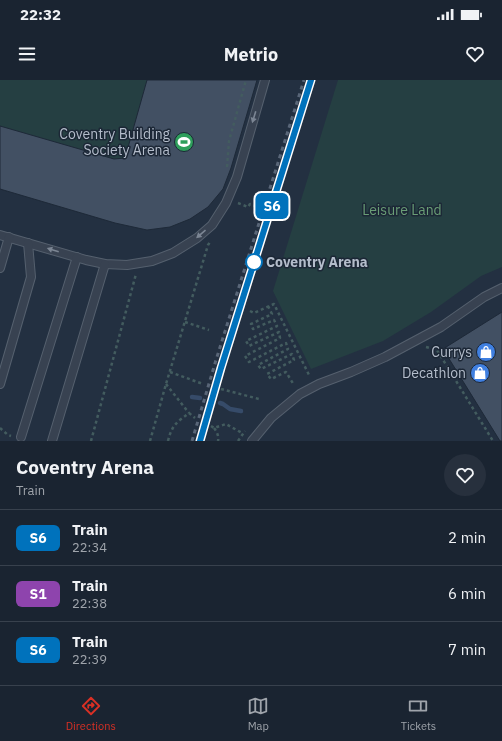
<!DOCTYPE html>
<html lang="en">
<head>
<meta charset="utf-8">
<style>
  body { margin:0; font-family:"IBM Plex Sans",sans-serif; background:#27303d; color:#f1f3f6; height:100vh; display:flex; flex-direction:column; font-size:15px; white-space:nowrap }
  * { box-sizing:border-box; margin:0 }
  p { font-size:13px; color:#9fa4ab }
  .icon { flex:none; width:22px; height:22px; fill:none; stroke:currentColor; stroke-width:2; stroke-linecap:round; stroke-linejoin:round }
  .map { position:relative; height:361px; overflow:hidden }
  .sheet { display:flex; flex-direction:column; background:#1a2431; flex:1 }
  .sheet>* { flex:none }
  .badge { padding:0 8px; border-radius:6px; font-size:14px; line-height:26px }
  .map>.badge { position:absolute; translate:-50% -50%; box-shadow:0 0 0 2px #fff }
  .round { display:grid; place-items:center; flex:none; width:42px; height:42px; border-radius:21px; background:#27303d }
  .summary { display:flex; align-items:center; justify-content:space-between; height:68px; padding:0 16px }
  h1 { font-size:19px; font-weight:700; line-height:30px }
  ul { padding:0; list-style:none }
  li { display:flex; align-items:center; gap:12px; height:56px; padding:0 16px; border-top:1px solid #38414d }
  li div { flex:1 }
  li b { display:block; font-size:15px }
  li em { font-style:normal }
  li .badge { min-width:44px; font-weight:700; text-align:center }
  .status { display:flex; justify-content:space-between; align-items:center; height:28px; padding:0 20px; background:#1a2431; direction:ltr }
  .status svg { height:11px; fill:currentColor }
  header { display:flex; justify-content:space-between; align-items:center; height:52px; padding:0 16px; background:#1a2431; font-size:18px; font-weight:700 }
  .tab-bar { display:flex; justify-content:space-around; align-items:center; height:56px; border-top:1px solid #38414d; background:#1a2431; font-size:11px; color:#9fa4ab }
  .tab-bar a { display:grid; justify-items:center; gap:2px }
  .tab-bar .selected { color:#d93025 }
  .map>svg:first-child { display:block }
  .green { fill:#253f42 }
  .lines { fill:none; stroke-linecap:round; stroke-linejoin:round }
  .stream { stroke:#364b69; stroke-width:4.5 }
  .building { fill:#425063; stroke:#1e2938 }
  .lane-casing { stroke:#55606e; stroke-width:10 }
  .path { stroke:#435c5f; stroke-width:2.5; stroke-dasharray:3 3; stroke-linecap:butt }
  .lane { stroke:#384251; stroke-width:8 }
  .rail { stroke:#596678; stroke-width:3; stroke-dasharray:4 4; stroke-linecap:butt }
  .oneway { fill:#7c8694 }
  .line-casing { stroke:#fff; stroke-width:9 }
  .line { stroke:#0072bc; stroke-width:6 }
  .stop-dot { fill:#fff; stroke:#0072bc; stroke-width:2 }
  .labels { text-anchor:middle; dominant-baseline:central; stroke-width:3; stroke-linejoin:round; paint-order:stroke }
  .poi-label { font-size:14px; fill:#b4bdcb; stroke:#1c2736; text-anchor:end }
  .park-label { font-size:14px; fill:#6a9e76; stroke:#1c2736 }
  .stop-label { font-size:14px; font-weight:bold; fill:#b4bdcb; stroke:#1c2736; text-anchor:start }
</style>
</head>
<body>
<div class="status"><b>22:32</b><svg viewBox="0 0 49 12"><path d="M0 12V9h3v3zM5 12V6h3v6zM10 12V3h3v9zM15 12V0h3v12zM26 1h20v11H26zM47 4h2v5h-2z"/></svg></div>
<header><svg class="icon" aria-label="menu" viewBox="0 0 24 24"><path d="M4 6h16M4 12h16M4 18h16"/></svg>Metrio<svg class="icon" aria-label="heart" viewBox="0 0 24 24"><path d="M12 20l-8-8c-3-5 5-10 8-4 3-6 11-1 8 4z"/></svg></header>
<div class="map">
<svg width="502" height="361" viewBox="0 0 502 361">
  <rect width="100%" height="100%" fill="#233041"/>
  <g class="green">
    <polygon points="0,0 257,0 231,88 223,109 190,139 170,147 147,150 115,143 0,109"/>
    <polygon points="338,0 502,0 502,187 481,196 431,232 383,261 311,289 273,211"/>
  </g>
  <g class="lines">
    <g class="stream">
      <polyline points="192,317 200,318"/>
      <polyline points="220,323 223,324 230,329 241,331"/>
    </g>
  </g>
  <g class="building">
    <polygon points="147,0 257,0 231,88 223,109 208,127 190,139 170,147 147,150 115,143 0,109 0,46 114,79 125,78"/>
    <polygon points="502,232 502,361 500,361 443,269"/>
  </g>
  <g class="lines">
    <g class="lane-casing">
      <g id="lane">
        <polyline points="0,155 86,180 105,184 127,185 152,181 173,173 197,158 212,145 226,123 237,97 265,0"/>
        <polyline points="0,188 9,157"/>
        <polyline points="0,304 31,197 28,163"/>
        <polyline points="21,357 77,177"/>
        <polyline points="52,361 105,184"/>
        <polyline points="252,361 271,338 300,314 319,304 351,292 385,277 441,247 484,217 502,208"/>
      </g>
    </g>
    <g class="path">
      <polyline points="227,87 229,61 246,0"/>
      <polyline points="238,123 248,127 250,124 255,126"/>
      <polyline points="268,226 272,234 251,244 253,249 274,240 277,246 246,261 249,266 279,252 280,258 245,276 249,282 286,263 288,269 258,285 261,289 292,274 294,280 267,294 271,299 286,292 294,305"/>
      <polyline points="250,231 254,233 274,224 309,295"/>
      <polyline points="185,242 209,250"/>
      <polyline points="426,267 437,270 493,361"/>
      <polyline points="170,292 203,304"/>
      <polyline points="166,304 189,333"/>
      <polyline points="221,309 259,319"/>
      <polyline points="211,346 214,348 226,344 242,353"/>
      <polyline points="0,348 8,355 11,356"/>
      <path d="M214,348C217,352 219,356 218,361"/>
      <polyline points="91,361 136,194"/>
      <polyline points="150,361 166,304 208,165 210,162"/>
      <path d="M168,361C172,345 176,343 189,333L195,338"/>
      <polyline points="238,361 245,351"/>
    </g>
    <use href="#lane" class="lane"/>
    <g class="rail">
      <polyline points="192,361 216,280 304,0"/>
      <polyline points="200,361 221,288 311,0"/>
    </g>
  </g>
  <defs><path id="oneway-solid" d="M-6-.8H1V-3.2L6.5 0L1 3.2V.8H-6Z"/></defs>
  <g class="oneway">
    <use href="#oneway-solid" transform="translate(254 37) rotate(107)"/>
    <use href="#oneway-solid" transform="translate(201 154) rotate(139)"/>
    <use href="#oneway-solid" transform="translate(53 170) rotate(-163)"/>
  </g>
  <g class="lines">
    <g class="line-casing">
      <polyline id="line" points="200,361 221,288 311,0"/>
    </g>
    <use href="#line" class="line"/>
  </g>
  <defs>
    <g id="stadium-disc" transform="scale(1)"><circle r="9.5" fill="#2e9e5b" stroke="#1c2736"/><path d="M0-5a6.5 5 0 1 0 0 10a6.5 5 0 1 0 0-10ZM-3.5-1.8h7v3.6h-7Z" fill="#fff"/></g>
    <g id="shop-disc" transform="scale(1)"><circle r="9.5" fill="#3f7fe0" stroke="#1c2736"/><path d="M-5-2.5h2.3a2.7 3.5 0 0 1 5.4 0H5L5.5 6h-11ZM-1.5-2.5h3a1.5 2.3 0 0 0-3 0Z" fill="#fff"/></g>
  </defs>
  <g fill-rule="evenodd">
    <use href="#stadium-disc" x="184" y="62"/>
    <use href="#shop-disc" x="486" y="272"/>
    <use href="#shop-disc" x="480" y="293"/>
  </g>
  <circle class="stop-dot" cx="254" cy="182" r="8"/>
  <g class="labels">
    <g class="poi-label">
      <text x="170" y="54">Coventry Building<tspan x="170" dy="16">Society Arena</tspan></text>
      <text x="472" y="272">Currys</text>
      <text x="466" y="293">Decathlon</text>
    </g>
    <g class="park-label">
      <text x="402" y="130">Leisure Land</text>
    </g>
    <g class="stop-label">
      <text x="266" y="182">Coventry Arena</text>
    </g>
  </g>
</svg>
<b class="badge" style="left:272px;top:126px;background:#0072bc;color:#fff">S6</b>
</div>
<section class="sheet">
<div class="summary"><div><h1>Coventry Arena</h1><p>Train</p></div><a class="round"><svg class="icon" aria-label="heart" viewBox="0 0 24 24"><path d="M12 20l-8-8c-3-5 5-10 8-4 3-6 11-1 8 4z"/></svg></a></div>
<ul>
<li><span class="badge" style="background:#0072bc;color:#fff">S6</span><div><b>Train</b><p>22:34</p></div><em>2 min</em></li>
<li><span class="badge" style="background:#8e44ad;color:#fff">S1</span><div><b>Train</b><p>22:38</p></div><em>6 min</em></li>
<li><span class="badge" style="background:#0072bc;color:#fff">S6</span><div><b>Train</b><p>22:39</p></div><em>7 min</em></li>
</ul>
</section>
<nav class="tab-bar">
<a class="selected"><svg class="icon" aria-label="directions" viewBox="0 0 24 24"><path d="M12 3l9 9-9 9-9-9zM9 14v-3h6M13 9l2 2-2 2"/></svg>Directions</a>
<a><svg class="icon" aria-label="map" viewBox="0 0 24 24"><path d="M3 6l6-2 6 2 6-2v14l-6 2-6-2-6 2zM9 4v14M15 6v14"/></svg>Map</a>
<a><svg class="icon" aria-label="tickets" viewBox="0 0 24 24"><path d="M3 7h18v10H3zM15 7v10"/></svg>Tickets</a>
</nav>
</body>
</html>
